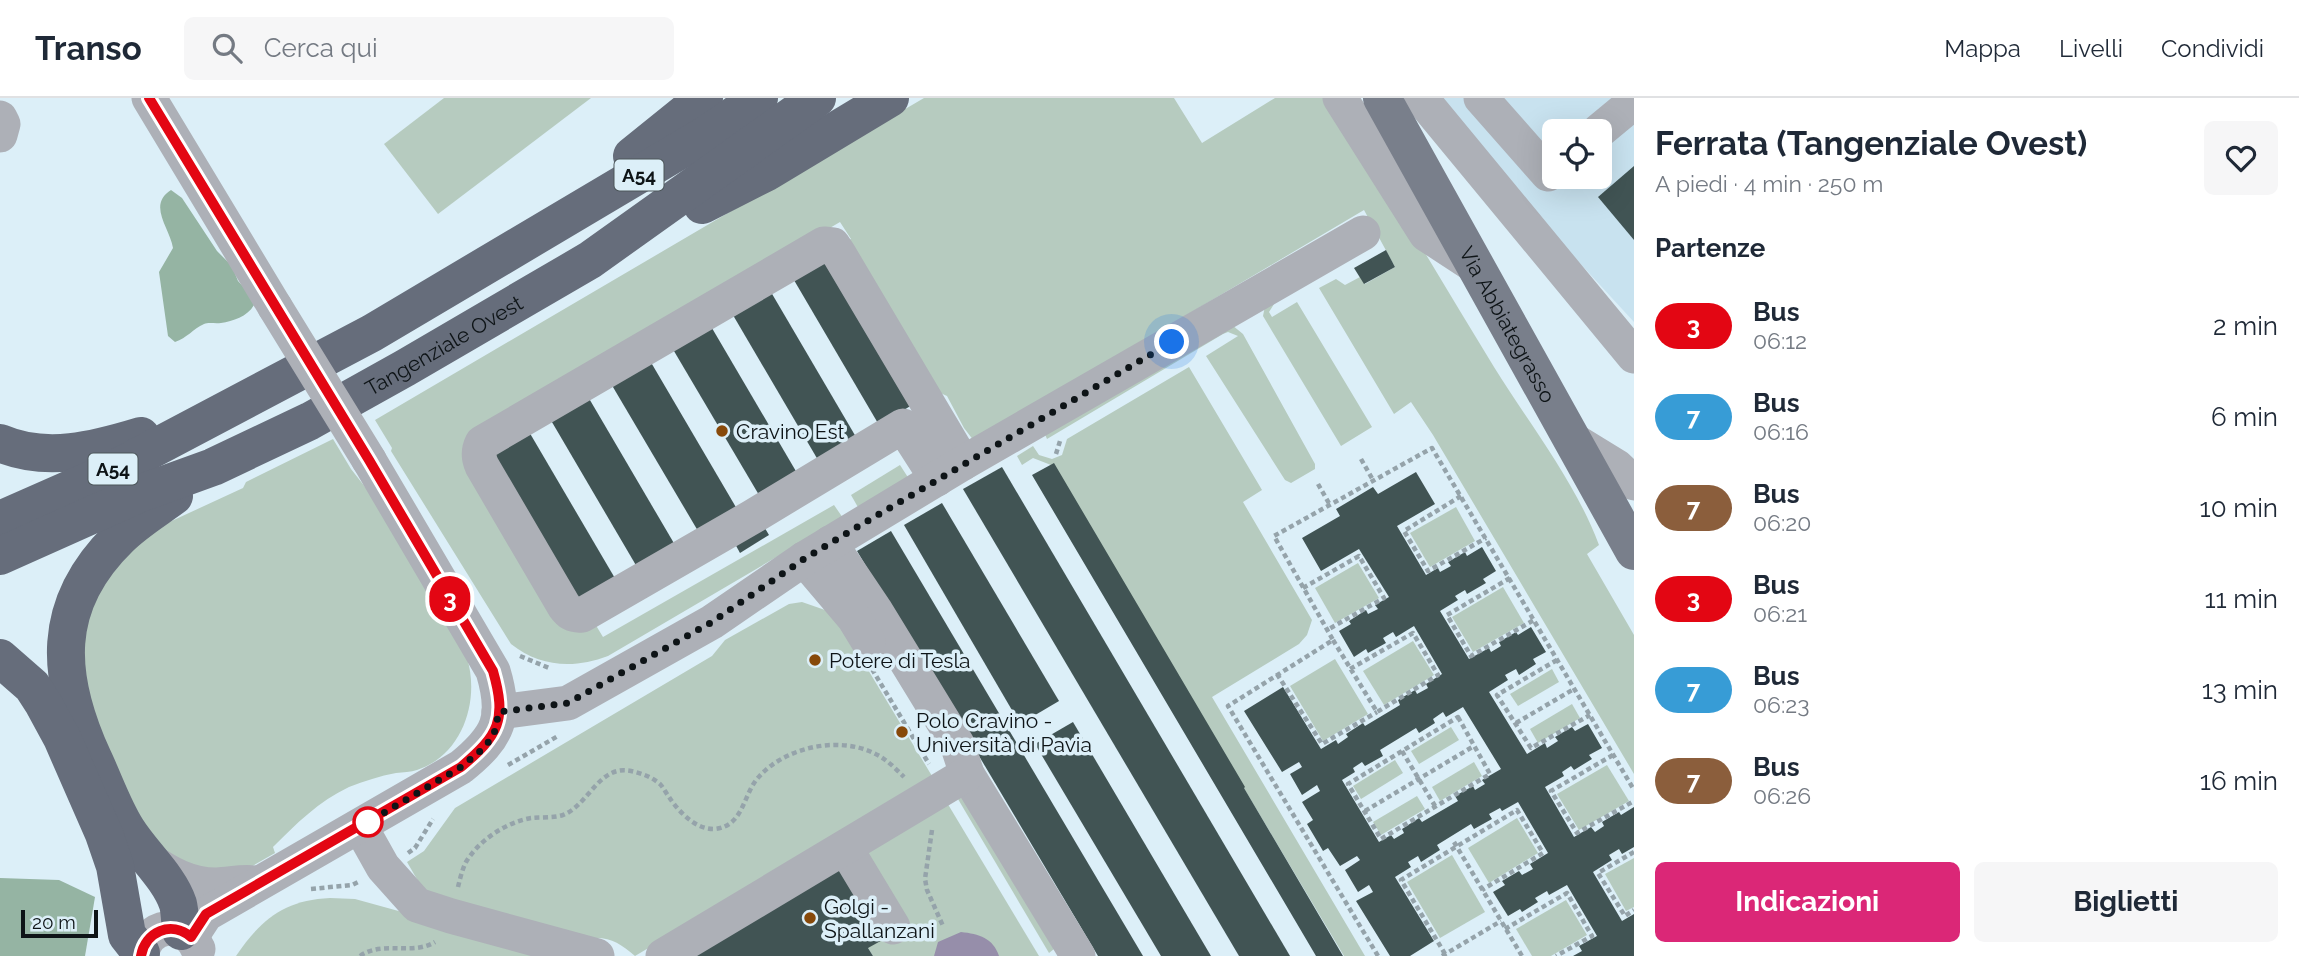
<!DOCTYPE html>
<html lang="it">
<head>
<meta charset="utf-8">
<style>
  body { margin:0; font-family:Raleway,sans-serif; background:#f6f6f7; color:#1f2937; height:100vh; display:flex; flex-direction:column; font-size:26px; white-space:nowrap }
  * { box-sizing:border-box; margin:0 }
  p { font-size:23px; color:#747a83 }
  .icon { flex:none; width:38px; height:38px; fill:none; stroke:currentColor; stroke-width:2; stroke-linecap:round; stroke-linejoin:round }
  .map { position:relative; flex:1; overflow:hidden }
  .panel { display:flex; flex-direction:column; background:#fff; width:665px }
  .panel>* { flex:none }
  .badge { padding:0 14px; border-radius:23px; font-size:24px; line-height:46px }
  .buttons { position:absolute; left:1542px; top:21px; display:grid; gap:14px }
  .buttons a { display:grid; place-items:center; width:70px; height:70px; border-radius:10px; background:#fff; box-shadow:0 7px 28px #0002; font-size:35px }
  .scale { position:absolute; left:21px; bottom:18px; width:77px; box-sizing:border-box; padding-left:7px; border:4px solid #0e1417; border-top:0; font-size:19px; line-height:24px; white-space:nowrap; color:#0e1417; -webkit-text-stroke:5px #dceff8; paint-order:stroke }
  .you { position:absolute; width:35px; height:35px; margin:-18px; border:5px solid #fff; border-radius:50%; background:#1a73e8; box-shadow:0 0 0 10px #1a73e833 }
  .map>.badge { position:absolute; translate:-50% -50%; box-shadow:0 0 0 4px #fff }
  h2 { padding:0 21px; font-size:26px; line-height:63px }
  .round { display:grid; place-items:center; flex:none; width:74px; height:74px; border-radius:10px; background:#f6f6f7 }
  .headline { display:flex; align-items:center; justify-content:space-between; height:119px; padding:0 21px }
  h1 { font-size:33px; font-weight:700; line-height:52px }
  .primary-button { display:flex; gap:14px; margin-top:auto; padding:14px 21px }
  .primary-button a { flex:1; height:80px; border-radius:10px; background:#db2777; color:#fff; font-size:28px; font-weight:700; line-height:80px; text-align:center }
  .primary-button a+a { background:#f6f6f7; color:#1f2937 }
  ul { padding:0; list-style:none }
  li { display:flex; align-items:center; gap:21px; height:91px; padding:0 21px }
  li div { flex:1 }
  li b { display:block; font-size:26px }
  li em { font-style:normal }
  li .badge { min-width:77px; font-weight:700; text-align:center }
  header { display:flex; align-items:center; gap:42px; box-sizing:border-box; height:98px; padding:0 35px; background:#fff; border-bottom:2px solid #e0e1e3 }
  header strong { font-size:33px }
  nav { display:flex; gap:38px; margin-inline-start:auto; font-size:24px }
  .search { width:490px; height:63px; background:#f6f6f7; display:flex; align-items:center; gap:18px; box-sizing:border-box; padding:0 24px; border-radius:10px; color:#747a83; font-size:26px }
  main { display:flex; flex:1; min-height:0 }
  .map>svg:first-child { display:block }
  .built { fill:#c8e2ef; fill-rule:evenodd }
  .green { fill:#b6cbbf }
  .forest { fill:#95b4a3 }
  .water { fill:#968eaa }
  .building { fill:#415454; fill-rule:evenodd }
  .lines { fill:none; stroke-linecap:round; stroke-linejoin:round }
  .path { stroke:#95a3aa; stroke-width:4.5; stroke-dasharray:5 3.5; stroke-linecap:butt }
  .minor { stroke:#adb0b7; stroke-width:35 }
  .major { stroke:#797f8b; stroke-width:38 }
  .highway { stroke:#666d7b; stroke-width:38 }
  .minor-bridge { stroke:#adb0b7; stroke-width:35 }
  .line-casing { stroke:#fff; stroke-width:16 }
  .line { stroke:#e30613; stroke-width:10 }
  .walk { stroke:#0e1417; stroke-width:7; stroke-dasharray:0 12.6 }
  .poi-dot { fill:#87490a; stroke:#dceff8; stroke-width:2.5 }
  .stop-dot { fill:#fff; stroke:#e30613; stroke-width:3.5 }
  .labels { text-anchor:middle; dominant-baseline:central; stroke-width:7; stroke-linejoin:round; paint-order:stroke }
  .shield { fill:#dceff8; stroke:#4c565a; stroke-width:2 }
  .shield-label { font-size:19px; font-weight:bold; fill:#0e1417 }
  .street-label { font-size:21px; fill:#0e1417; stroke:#dceff8 }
  .poi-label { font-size:21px; fill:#0e1417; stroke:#dceff8; text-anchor:start }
</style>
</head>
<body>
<header>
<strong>Transo</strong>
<div class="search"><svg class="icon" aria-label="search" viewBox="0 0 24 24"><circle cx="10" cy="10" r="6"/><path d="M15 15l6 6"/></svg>Cerca qui</div>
<nav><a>Mappa</a><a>Livelli</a><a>Condividi</a></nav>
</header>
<main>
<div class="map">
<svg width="1634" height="858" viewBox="0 0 1634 858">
  <rect width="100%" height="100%" fill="#dceff8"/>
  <path class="built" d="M1428,0H1634V224ZM1554,33H1600V79H1554Z"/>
  <g class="green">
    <polygon points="444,0 591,0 438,116 384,46"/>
    <path d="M924,0H1174L1202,45L1275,0H1331C1386,89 1439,179 1494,269C1530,327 1575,383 1599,447L1587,456L1634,537V676L1433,337L1411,304L1394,316L1319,190L1336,181L1345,187L1360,179L1365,186L1395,169L1364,112L974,343L964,330L947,298L936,293L846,143L851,141L840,124L480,336L603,539L834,407L843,420L608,558C574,571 540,569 511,546L391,353L392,350L375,322Z"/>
    <polygon points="1297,204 1372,329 1341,348 1263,218 1265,208 1274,206 1269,214 1272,219"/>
    <polygon points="1232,227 1243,236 1315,366 1315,371 1291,385 1285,382 1206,258 1238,238 1228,234 1223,236 1047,341 1044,334"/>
    <polygon points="1189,269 1262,392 1243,404 1312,522 1307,537 1299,546 1212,599 1365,858 1344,858 1051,367 1033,360 1022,367 1017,358 1033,348 1039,357 1052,361 1062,357 1067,341"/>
    <path d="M333,341L351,371L369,394L467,560C480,602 463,657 417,672C411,674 403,674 396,675C380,678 364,683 349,689C319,703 296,726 273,749L275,755L242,774L176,768L134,718L78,575L91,498L150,433L243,390L246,384Z"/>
    <polygon points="900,367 909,381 859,411 851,397"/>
    <polygon points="1456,409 1475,443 1430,469 1410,435"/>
    <polygon points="1358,465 1379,500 1335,525 1315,490"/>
    <polygon points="1503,489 1524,525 1473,554 1452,519"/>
    <path d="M802,504L825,512L841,527L932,678L911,694L635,858C621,846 611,839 593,840L429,802L407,764L424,753L455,710L712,558L725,542L789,506Z"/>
    <polygon points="1413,543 1434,577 1384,607 1363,573"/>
    <polygon points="1335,561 1368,616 1323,643 1290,588"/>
    <polygon points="1552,571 1559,584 1518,608 1510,596"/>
    <polygon points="1572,606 1580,620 1538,645 1530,631"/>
    <polygon points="1451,629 1459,642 1419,666 1411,653"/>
    <polygon points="1395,662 1403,675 1361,701 1353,688"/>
    <polygon points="1474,664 1482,678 1440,703 1432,689"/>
    <polygon points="1607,667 1629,703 1579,732 1557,696"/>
    <polygon points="958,693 1054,851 1049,855 955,696"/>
    <polygon points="1417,698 1425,711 1381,737 1373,724"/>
    <polygon points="946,703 1039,858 873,858 868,850 861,754"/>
    <polygon points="1517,720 1538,755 1489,785 1468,750"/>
    <polygon points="1452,757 1485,814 1440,840 1407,784"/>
    <polygon points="1634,760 1634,809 1626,813 1605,776"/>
    <path d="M330,800L355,801L562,858H236C261,821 285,802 330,800Z"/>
    <polygon points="1566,802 1587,837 1551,858 1532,858 1516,831"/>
  </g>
  <g class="forest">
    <path d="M171,92L182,100L217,153L232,168L238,183L249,195L254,207C247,219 233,223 221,225C215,226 209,224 204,226C193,231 187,240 175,244L168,238L159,174L173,150C170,130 147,107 171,92Z"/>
    <polygon points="0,780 59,782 95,799 85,858 0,858"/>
  </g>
  <path class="water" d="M961,834C979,836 993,840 999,858H934L938,844Z"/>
  <g class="building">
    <polygon points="1634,68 1634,142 1598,99"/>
    <polygon points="1386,152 1395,169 1364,186 1354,170"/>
    <polygon points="829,154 917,304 879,327 791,177"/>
    <polygon points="768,189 856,339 818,362 730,212"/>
    <polygon points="709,225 797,375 759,397 671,248"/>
    <polygon points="649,261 737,411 698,433 610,284"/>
    <polygon points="587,297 675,447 637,469 549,319"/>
    <polygon points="528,332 616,482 578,505 490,355"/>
    <polygon points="1054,365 1245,689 1244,690 1343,858 1316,858 1032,377"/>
    <polygon points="1002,369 1290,858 1239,858 963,391"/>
    <path d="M1416,374L1435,406L1397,428L1426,477L1438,470L1440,474L1451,468L1448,464L1465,454L1467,458L1482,449L1496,473L1483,481L1486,485L1467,496L1465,492L1455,498L1458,502L1440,513L1469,561L1489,550L1491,554L1501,548L1499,544L1516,534L1518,537L1531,529L1546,554L1533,561L1536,566L1519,577L1516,571L1505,577L1508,582L1489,594L1527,656L1545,645L1547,650L1558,643L1555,639L1572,629L1575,633L1588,626L1602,650L1589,657L1592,661L1574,672L1571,668L1562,674L1564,678L1545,689L1574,739L1591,729L1595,734L1604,728L1602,724L1619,714L1621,717L1634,709V749L1622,756L1619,751L1609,757L1612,762L1593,774L1622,823L1634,816V858H1573L1582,853L1579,848L1597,838L1567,787L1549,797L1547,793L1535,800L1538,804L1522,814L1520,811L1508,818L1493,794L1505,787L1502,783L1519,773L1522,777L1533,771L1530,766L1548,755L1518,704L1502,713L1500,710L1489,716L1492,721L1474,731L1471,726L1437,747L1440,752L1421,764L1418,758L1408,764L1411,769L1395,779L1434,843L1410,858H1390L1356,803L1373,794L1369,787L1358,794L1345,772L1360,762L1357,758L1340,768L1328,750L1323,753L1307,726L1313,722L1302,704L1320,693L1317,687L1302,697L1290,676L1302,669L1299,664L1282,674L1244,613L1283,589L1321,651L1336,642L1338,646L1348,639L1346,636L1363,625L1365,628L1400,607L1398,602L1415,592L1417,596L1428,590L1426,586L1442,576L1414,528L1396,539L1393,534L1383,540L1386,545L1368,555L1366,551L1354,559L1339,533L1351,526L1349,523L1366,512L1368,516L1378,511L1375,507L1389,499L1359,451L1321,473L1302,440L1340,418L1336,411L1373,389L1378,396ZM1463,609L1501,671L1482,682L1485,686L1475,692L1473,688L1455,698L1458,703L1422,724L1419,720L1402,731L1404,735L1394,741L1391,737L1379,744L1342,682L1355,674L1353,670L1362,664L1365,668L1383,658L1380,652L1416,630L1419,635L1435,625L1433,621L1443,614L1446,619Z"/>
    <polygon points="942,405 1059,603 1020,626 904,427"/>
    <polygon points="763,427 769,437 740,455 734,444"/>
    <polygon points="891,433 1143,858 1098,858 857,453"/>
    <polygon points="1073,624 1211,858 1161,858 1035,646"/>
    <polygon points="841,765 886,840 868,850 873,858 681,858"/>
  </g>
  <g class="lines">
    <g class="path">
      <polyline points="1056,356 1060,343"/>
      <polyline points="1361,361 1373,382"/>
      <polyline points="1318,386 1330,407"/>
      <polyline points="1461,398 1404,433 1428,473 1486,440"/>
      <polyline points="1510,480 1447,517 1471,558 1534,522"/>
      <polyline points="1303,490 1359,458 1384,500 1327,532"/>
      <polyline points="1333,542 1377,614 1438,577 1413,535 1350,571"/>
      <polyline points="520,558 549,570"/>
      <polyline points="1557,562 1497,597 1531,650 1590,617"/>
      <polyline points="872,571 929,666"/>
      <polyline points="1277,576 1322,646 1377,614"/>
      <polygon points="1458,619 1490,676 1381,741 1348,686"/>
      <polyline points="1516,625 1574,591"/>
      <polyline points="1402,653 1435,708"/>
      <polyline points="1613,657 1551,693 1577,735 1634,703"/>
      <polyline points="508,667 558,638"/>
      <polyline points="1365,713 1474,648"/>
      <polyline points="932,732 925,781 927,792 943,828"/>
      <polyline points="1454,744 1522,858"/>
      <polyline points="1634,754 1598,775 1625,818 1634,812"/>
      <polyline points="408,755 415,750 433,721"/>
      <path d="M458,789C460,781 462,772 466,764C479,742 507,724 531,720C541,719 553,720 563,717C589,707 599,666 631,673C641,675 652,679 660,686C663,689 666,695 669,699C679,714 696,732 715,731C743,728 743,698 757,681C785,647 847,635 884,661C891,666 898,673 904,679"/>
      <polyline points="311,791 352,787 358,784"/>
      <polyline points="1505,831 1567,795 1592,838 1556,858"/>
      <polyline points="1445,856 1401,782 1517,712 1543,755 1482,792"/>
      <path d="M360,858C383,842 412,858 435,844"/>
      <polyline points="1378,858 1228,608 1333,542 1274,438 1432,350 1634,692"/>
      <polyline points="1442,858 1501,823"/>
    </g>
    <g class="minor">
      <polyline points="149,0 275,209"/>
      <polyline points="1340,0 1426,136 1475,168"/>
      <polyline points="1421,0 1634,258"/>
      <polyline points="1481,0 1548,76 1554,71"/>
      <polyline points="0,20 3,26 0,37"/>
      <polyline points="1599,33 1634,4"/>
      <polyline points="1573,342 1617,369 1634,385"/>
      <path d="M937,381L903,328L752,419L582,517C573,518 569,515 564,508L482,368C478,359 478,353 482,345L824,146L833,147L839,156L963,365"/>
      <polyline points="830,445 875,512 957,646 967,676 1078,858"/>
      <polyline points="804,461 854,520 868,543"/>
      <polyline points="499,614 568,605 712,524 804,461 963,365 1363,135"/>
      <polyline points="360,728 383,769 417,807 451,818 597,858"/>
      <polyline points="846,751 893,829"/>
      <path d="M148,761C169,775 189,787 216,787C229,787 241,783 255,785"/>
      <path d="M191,839L206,816L461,669C499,638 507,620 493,573L369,362"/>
      <path d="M141,858C147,825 184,820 198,851"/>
      <polyline points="663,858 967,676"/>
    </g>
    <path class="major" id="s1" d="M1382,0L1634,453"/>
    <g class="highway">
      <polyline points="632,58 704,0"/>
      <polyline points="702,107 767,74 890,0"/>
      <path d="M0,345C46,365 95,352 141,338"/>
      <path d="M174,398C155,412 135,424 119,440C50,507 56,579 93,660C104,683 113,710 127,732C142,756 169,779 178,806C180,814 180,824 181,833"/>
      <polyline points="0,422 107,375 372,235 709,35 759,0"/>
      <path id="s2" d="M0,458L141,395L213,369L310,323L405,270L590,162L817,0"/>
      <polyline points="0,560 32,588 43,605 62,640 104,736 115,768 127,837 141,855"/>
    </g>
    <polyline class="minor-bridge" points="275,209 369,362"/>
  </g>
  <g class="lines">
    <g class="line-casing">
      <path id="line" d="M141,858C145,834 171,822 191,839L206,816L461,669C499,637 507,622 493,573L369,362L149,0"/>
    </g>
    <use href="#line" class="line"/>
    <polyline class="walk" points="368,724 360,729 461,669 485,649 494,636 499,614 568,605 712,524 804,461 859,428 1172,244"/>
  </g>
  <g class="poi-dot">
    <circle cx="722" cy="333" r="7"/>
    <circle cx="815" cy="562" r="7"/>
    <circle cx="902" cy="634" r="7"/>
    <circle cx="810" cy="820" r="7"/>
  </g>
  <circle class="stop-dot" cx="368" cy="724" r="14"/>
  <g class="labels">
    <g class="shield">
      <rect x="614.5" y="61.5" width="49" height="31" rx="5"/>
      <rect x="88.5" y="355.5" width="49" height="31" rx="5"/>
    </g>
    <g class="shield-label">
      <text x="639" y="77">A54</text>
      <text x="113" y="371">A54</text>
    </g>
    <g class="street-label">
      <text stroke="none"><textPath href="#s1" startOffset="259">Via Abbiategrasso</textPath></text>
      <text stroke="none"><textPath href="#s2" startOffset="492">Tangenziale Ovest</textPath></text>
    </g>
    <g class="poi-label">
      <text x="736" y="333">Cravino Est</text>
      <text x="829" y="562">Potere di Tesla</text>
      <text x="916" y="622">Polo Cravino -<tspan x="916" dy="24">Università di Pavia</tspan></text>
      <text x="824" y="808">Golgi -<tspan x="824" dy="24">Spallanzani</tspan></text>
    </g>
  </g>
</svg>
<div class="buttons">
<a><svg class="icon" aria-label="locate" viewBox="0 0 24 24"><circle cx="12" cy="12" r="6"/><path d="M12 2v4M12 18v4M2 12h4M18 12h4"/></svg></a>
</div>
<div class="scale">20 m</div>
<div class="you" style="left:1172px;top:244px"></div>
<b class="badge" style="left:450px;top:501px;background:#e30613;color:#fff">3</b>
</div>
<section class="panel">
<div class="headline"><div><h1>Ferrata (Tangenziale Ovest)</h1><p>A piedi · 4 min · 250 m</p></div><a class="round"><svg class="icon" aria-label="heart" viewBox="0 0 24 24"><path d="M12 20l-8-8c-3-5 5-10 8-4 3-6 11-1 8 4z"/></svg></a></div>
<h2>Partenze</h2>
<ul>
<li><span class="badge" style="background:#e30613;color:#fff">3</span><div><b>Bus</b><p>06:12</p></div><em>2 min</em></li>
<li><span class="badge" style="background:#379cd6;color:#fff">7</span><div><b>Bus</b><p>06:16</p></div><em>6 min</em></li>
<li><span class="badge" style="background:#8b5e3c;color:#fff">7</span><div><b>Bus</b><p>06:20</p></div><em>10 min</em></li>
<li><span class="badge" style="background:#e30613;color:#fff">3</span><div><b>Bus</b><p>06:21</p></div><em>11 min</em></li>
<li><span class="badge" style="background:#379cd6;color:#fff">7</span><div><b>Bus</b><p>06:23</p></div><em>13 min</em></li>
<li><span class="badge" style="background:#8b5e3c;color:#fff">7</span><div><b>Bus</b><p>06:26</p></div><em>16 min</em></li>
</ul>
<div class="primary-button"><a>Indicazioni</a><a>Biglietti</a></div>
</section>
</main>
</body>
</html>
